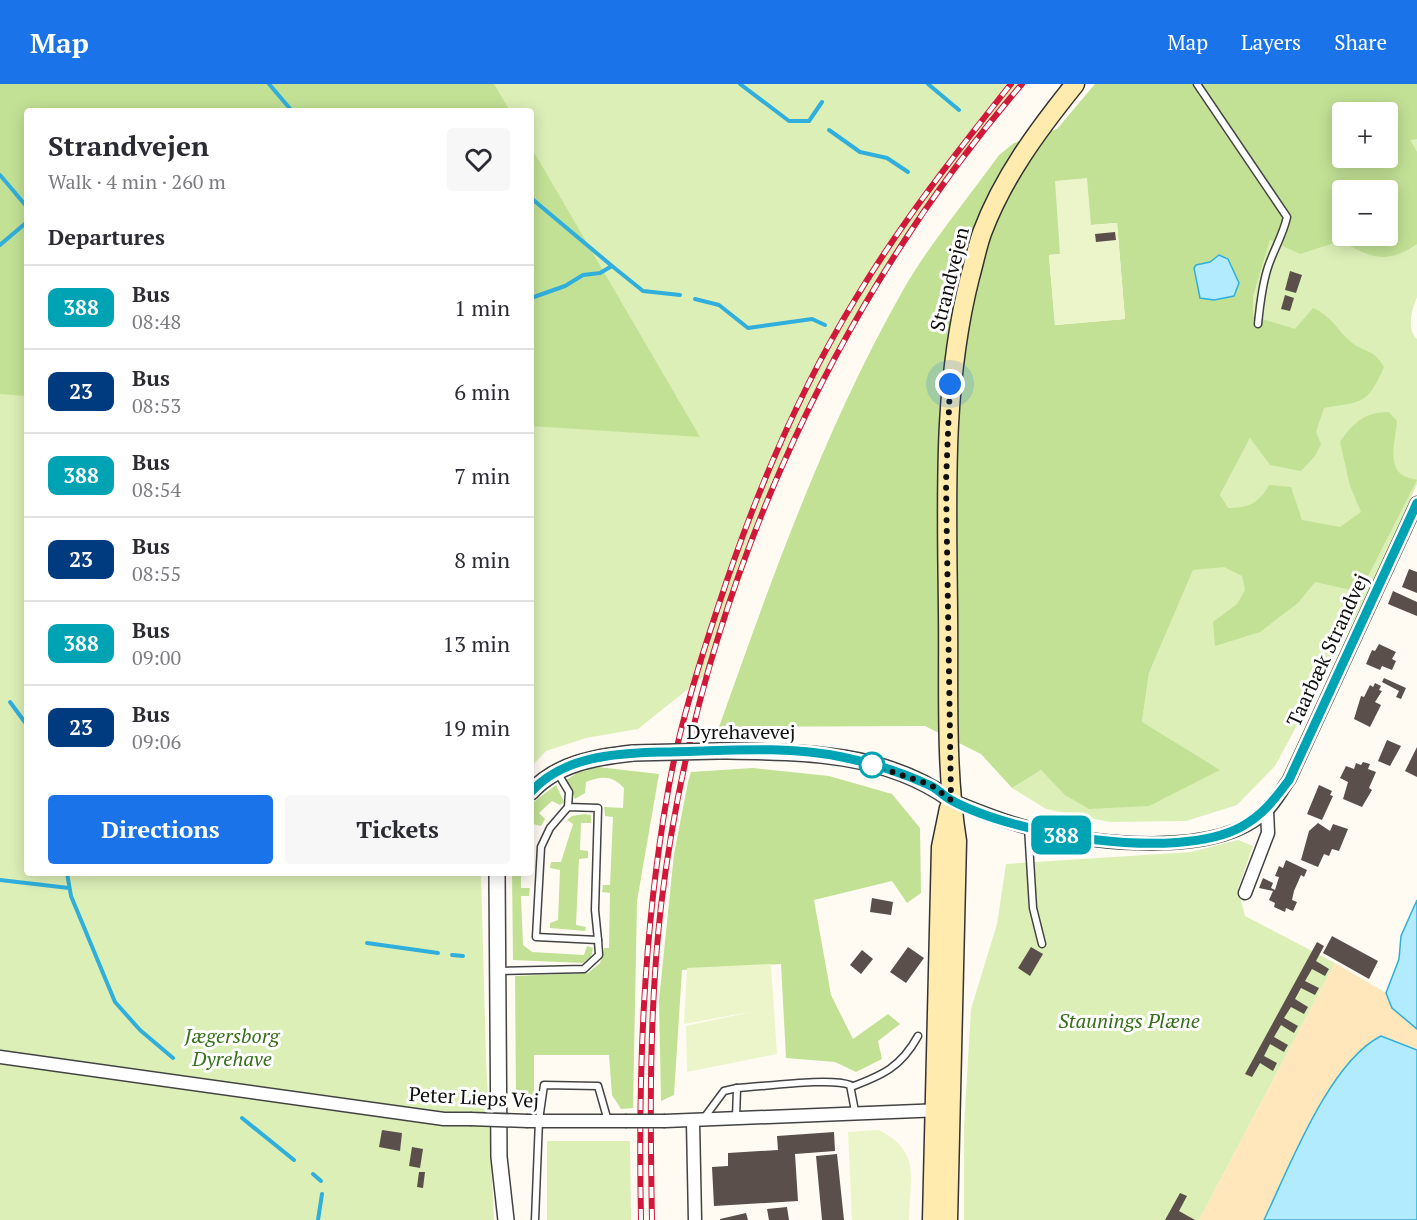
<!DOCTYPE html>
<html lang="en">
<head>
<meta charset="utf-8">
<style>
  body { margin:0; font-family:"PT Serif",serif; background:#f7f7f7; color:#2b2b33; height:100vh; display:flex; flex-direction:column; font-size:22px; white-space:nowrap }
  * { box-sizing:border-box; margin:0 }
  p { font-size:20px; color:#7c7c81 }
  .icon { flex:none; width:33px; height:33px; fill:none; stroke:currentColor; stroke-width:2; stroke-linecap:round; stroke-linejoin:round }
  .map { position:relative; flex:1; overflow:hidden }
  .sheet { position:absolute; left:24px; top:24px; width:510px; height:768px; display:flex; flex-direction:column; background:#fff; border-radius:6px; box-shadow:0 3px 15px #0003 }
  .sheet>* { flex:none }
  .badge { padding:0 12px; border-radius:9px; font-size:21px; line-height:39px }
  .fabs { position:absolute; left:1332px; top:18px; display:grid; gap:12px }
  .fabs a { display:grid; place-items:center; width:66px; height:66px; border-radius:6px; background:#fff; box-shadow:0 3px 15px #0003; font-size:30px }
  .you { position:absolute; width:30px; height:30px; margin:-15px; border:4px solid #fff; border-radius:50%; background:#1a73e8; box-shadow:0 0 0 9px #1a73e833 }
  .map>.badge { position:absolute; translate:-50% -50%; box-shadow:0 0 0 3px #fff }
  h2 { padding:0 24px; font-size:22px; line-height:54px }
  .round { display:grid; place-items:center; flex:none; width:63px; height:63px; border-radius:6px; background:#f7f7f7 }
  .headline { display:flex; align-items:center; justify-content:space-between; height:102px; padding:0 24px }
  h1 { font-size:28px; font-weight:700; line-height:45px }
  .cta { display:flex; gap:12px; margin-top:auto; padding:12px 24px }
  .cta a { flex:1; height:69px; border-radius:6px; background:#1a73e8; color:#fff; font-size:24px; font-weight:700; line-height:69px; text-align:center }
  .cta a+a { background:#f7f7f7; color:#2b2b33 }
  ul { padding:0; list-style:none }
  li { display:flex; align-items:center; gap:18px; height:84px; padding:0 24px; border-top:2px solid #e1e1e2 }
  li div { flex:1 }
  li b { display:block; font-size:22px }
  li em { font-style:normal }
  li .badge { min-width:66px; font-weight:700; text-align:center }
  header { display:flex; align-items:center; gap:36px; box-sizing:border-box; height:84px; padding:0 30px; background:#1a73e8; color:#fff }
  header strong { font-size:28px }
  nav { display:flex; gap:33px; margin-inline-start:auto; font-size:21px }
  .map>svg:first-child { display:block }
  .green { fill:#dcefb7; fill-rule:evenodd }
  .forest { fill:#c2e195; fill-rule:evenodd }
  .sand { fill:#ffe7bb }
  .pitch { fill:#ecf5ca }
  .water { fill:#b2ebfd; stroke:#30afdc; stroke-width:1.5 }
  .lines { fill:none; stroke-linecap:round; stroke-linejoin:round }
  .stream { stroke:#30afdc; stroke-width:4 }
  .building { fill:#5a4f4b }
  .service-casing { stroke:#434343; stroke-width:9 }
  .minor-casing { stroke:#434343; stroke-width:15 }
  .tertiary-casing { stroke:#434343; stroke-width:18 }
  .secondary-casing { stroke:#323232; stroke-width:21 }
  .service { stroke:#fff; stroke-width:6 }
  .minor { stroke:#fff; stroke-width:12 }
  .tertiary { stroke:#fff; stroke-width:15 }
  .secondary { stroke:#ffebae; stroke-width:18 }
  .rail-casing { stroke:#d1183a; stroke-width:6 }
  .rail { stroke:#fff; stroke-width:4; stroke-dasharray:11; stroke-linecap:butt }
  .minor-bridge-casing { stroke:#434343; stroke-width:15; stroke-linecap:butt }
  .tertiary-bridge-casing { stroke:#434343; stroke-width:18; stroke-linecap:butt }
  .minor-bridge { stroke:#fff; stroke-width:12 }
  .tertiary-bridge { stroke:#fff; stroke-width:15 }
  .line-casing { stroke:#fff; stroke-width:14 }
  .line { stroke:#00a3b4; stroke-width:9 }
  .walk { stroke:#101010; stroke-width:6; stroke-dasharray:0 10.8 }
  .stop-dot { fill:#fff; stroke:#00a3b4; stroke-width:3 }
  .labels { text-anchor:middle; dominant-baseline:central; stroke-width:6; stroke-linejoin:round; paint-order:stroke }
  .street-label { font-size:20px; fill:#101010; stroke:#fff }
  .park-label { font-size:20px; font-style:italic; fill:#367018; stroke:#fff }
</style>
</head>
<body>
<header>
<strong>Map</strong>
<nav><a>Map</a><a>Layers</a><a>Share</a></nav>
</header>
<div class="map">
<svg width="1417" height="1136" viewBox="0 0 1417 1136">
  <rect width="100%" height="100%" fill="#fffbf3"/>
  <g class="green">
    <polygon points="0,0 1022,0 922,132 865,220 820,299 782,379 708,589 638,645 586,654 546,667 531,683 531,27 27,27 27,789 481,789 486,974 494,1136 0,1136"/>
    <path d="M1409,55H1417V213C1412,225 1406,245 1417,255V400L1369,508L1275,682L1237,721L1186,737L1110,738L1046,725L1012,704L1041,686L1142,638L1149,589L1193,485L1220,411L1250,354L1253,213L1270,155ZM1342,106H1388V152H1342Z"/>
    <polygon points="1238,756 1253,762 1238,805 1245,832 1335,879 1199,1136 964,1136 964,1042 971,925 997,840 1006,780 1191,768"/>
    <polygon points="547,1057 630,1057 631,1136 547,1136"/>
  </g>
  <g class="forest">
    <polygon points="0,0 494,0 510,27 27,27 27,312 0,310"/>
    <path d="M1095,0H1417V55L1410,56L1417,68V160C1386,181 1372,174 1341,157L1300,170L1270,156L1253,213V232L1295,245L1313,224C1334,233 1338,249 1355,261C1370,270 1374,266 1384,283C1367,321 1364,317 1324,324L1316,348L1321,360L1315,372L1301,387L1270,381L1250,354L1220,411L1228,424C1249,424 1259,419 1269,401L1291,403L1302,436L1340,443L1361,428L1350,402L1340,358C1353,339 1364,328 1389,328L1397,337C1396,354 1386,383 1404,392C1408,394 1414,395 1417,396L1360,508L1315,498L1298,519L1260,548L1215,562L1213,538L1237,520L1245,506L1242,492L1224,483L1193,486L1149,589L1142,638L1220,686L1149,722L1089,725L1065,711L1041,686L1012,704L981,670L925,642L719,643C772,494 824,346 902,208C929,160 967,116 999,71L1014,59L1057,45ZM1342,28H1388V74H1342ZM1342,106H1388V152H1342ZM1117,139L1125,235L1055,241L1049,171L1060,170L1091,141Z"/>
    <polygon points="531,63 700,353 531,342"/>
    <path d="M598,683L659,690L637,817L633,1024L621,1025L612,1011L609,971H534V1016L516,1015L515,892L588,889L600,879L604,864H609L610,809L602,808L603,801H610L613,733L605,732L604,723L623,724L624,704C612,691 601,692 586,698L585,709L575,715L566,696L577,689Z"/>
    <polygon points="753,684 829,692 892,710 920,744 921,809 907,819 892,797 814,816 831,911 853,955 888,930 900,940 878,957 882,975 856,988 835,978 786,974 781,880 682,886 674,1011 661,1017 659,916 674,770 688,698 691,688"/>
    <polygon points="556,701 564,718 560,721 552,717 539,729 545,735 541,742 533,740 531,742 531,720"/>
    <polygon points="585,730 591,731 591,739 581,739 580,766 588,767 588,774 579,775 576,841 586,843 585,847 550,844 550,839 558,836 560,786 550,784 551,778 561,778 573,740 567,736 572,732"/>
    <polygon points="512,789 521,789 521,804 530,804 529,812 521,812 523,861 532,868 584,871 587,862 593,864 591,873 583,879 513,876"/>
  </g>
  <polygon class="sand" points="1335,879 1386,909 1392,924 1417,945 1417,966 1381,952 1347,982 1317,1026 1264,1136 1199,1136"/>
  <g class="pitch">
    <polygon points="1087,94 1091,141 1117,139 1125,235 1055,241 1049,171 1060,170 1055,97"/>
    <polygon points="771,880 777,970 687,988 686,942 755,927 684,940 687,884"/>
    <path d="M879,1046C922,1068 910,1095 909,1136H852L848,1048Z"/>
  </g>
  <g class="water">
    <polygon points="1219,171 1228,175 1239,199 1234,212 1214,216 1200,214 1194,184 1196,181 1210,178"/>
    <polygon points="1417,816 1417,945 1392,924 1386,909 1399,875 1401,852"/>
    <path d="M1381,952L1417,966V1136H1264C1289,1084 1329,978 1381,952Z"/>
  </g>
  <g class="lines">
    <g class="stream">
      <polyline points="269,0 292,27"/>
      <polyline points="740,0 789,37 809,37 822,18"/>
      <polyline points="928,0 959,26"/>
      <polyline points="829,46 860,68 887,74 908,88"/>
      <polyline points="0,91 27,123"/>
      <polyline points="531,114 612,182"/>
      <polyline points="0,161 27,138"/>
      <polyline points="531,214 565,202 583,191 600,189 612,182 643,207 680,211"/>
      <polyline points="695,215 719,221 748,244 812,235 825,241"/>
      <polyline points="10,618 27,641"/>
      <polyline points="67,789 71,812 115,918 140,946 173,974"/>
      <polyline points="0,796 69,804"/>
      <polyline points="367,859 438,869"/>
      <polyline points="452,871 463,872"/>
      <polyline points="242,1034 294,1076"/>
      <polyline points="313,1090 321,1097"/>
      <polyline points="318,1136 322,1110"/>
    </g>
  </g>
  <g class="building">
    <polygon points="1115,148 1116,156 1096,158 1095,150"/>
    <polygon points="1290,187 1302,191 1296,209 1285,206"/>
    <polygon points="1285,211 1294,214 1290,227 1281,225"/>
    <polygon points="1409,485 1417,488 1417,509 1402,503"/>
    <polygon points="1393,507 1417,518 1417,532 1388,520"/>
    <polygon points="1379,560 1396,568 1392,575 1396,577 1392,586 1382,582 1380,586 1366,580 1372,566 1375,567"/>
    <polygon points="1384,594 1406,604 1401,615 1396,613 1399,607 1382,598"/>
    <polygon points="1375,599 1381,602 1379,606 1382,607 1375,618 1381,621 1370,643 1354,635 1361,612 1364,613 1370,601 1373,603"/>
    <polygon points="1387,656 1401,662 1390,682 1378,677"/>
    <polygon points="1417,663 1417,693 1405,687"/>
    <polygon points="1363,678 1370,680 1368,685 1376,688 1369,704 1372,706 1362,723 1343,715 1348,698 1340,694 1346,682 1354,685 1356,679 1361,681"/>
    <polygon points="1319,701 1332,707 1330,711 1333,712 1322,736 1307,730"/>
    <polygon points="1318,739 1330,747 1333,740 1348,745 1339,767 1332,765 1329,772 1324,770 1318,783 1301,776 1309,747"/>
    <polygon points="1286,776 1307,786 1304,793 1301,791 1294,807 1292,816 1297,818 1293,827 1286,824 1285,828 1274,823 1275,819 1269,816 1273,807 1259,804 1263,794 1273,799 1271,804 1275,806 1279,793 1275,792 1279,782 1283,784"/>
    <polygon points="872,814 893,818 891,831 870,828"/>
    <polygon points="1332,852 1378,877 1369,895 1323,869"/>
    <polygon points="1317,858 1324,862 1316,877 1329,885 1325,892 1312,885 1305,897 1319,904 1315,911 1301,904 1295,915 1308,923 1304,930 1291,923 1284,934 1298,942 1294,949 1281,941 1274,953 1288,961 1284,968 1270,960 1264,972 1277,979 1273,987 1260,979 1252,993 1245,990"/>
    <polygon points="908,863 924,874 906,899 890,888"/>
    <polygon points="1031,863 1043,870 1030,892 1018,884"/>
    <polygon points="862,866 873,875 861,890 850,881"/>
    <polygon points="382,1046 402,1049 400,1067 379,1063"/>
    <polygon points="834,1048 835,1067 795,1070 798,1117 714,1122 712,1083 728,1082 728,1069 778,1066 777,1052"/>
    <polygon points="412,1063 423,1065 420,1084 409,1082"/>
    <polygon points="837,1070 844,1136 822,1136 816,1072"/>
    <polygon points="419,1088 425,1088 423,1104 417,1103"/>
    <polygon points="1180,1109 1187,1112 1179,1127 1195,1136 1165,1136"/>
    <polygon points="787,1123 789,1136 769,1136 767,1125"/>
    <polygon points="746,1129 748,1136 720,1136 720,1135"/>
  </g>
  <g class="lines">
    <g class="service-casing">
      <g id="service">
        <path d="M1197,0L1287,133C1283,151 1274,165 1268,183C1262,201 1260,220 1258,240"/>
        <polyline points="557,688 569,708 568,723 550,744 541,763 536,853 598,856 595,826 598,724 568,723"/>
        <polyline points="1028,743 1033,824 1042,860"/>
        <polyline points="498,887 584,885 599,871 598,856"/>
        <path d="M851,1003C883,991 901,983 918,952"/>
        <polyline points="704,1034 724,1007 737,1004"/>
        <path d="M736,1034L737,1004C762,1003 830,993 850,1001L855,1027"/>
        <polyline points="535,1136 539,1036 544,1001 598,1002 608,1037"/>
      </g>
    </g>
    <g class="minor-casing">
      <g id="minor">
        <path d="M951,716C976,726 1002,737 1029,744C1091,759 1218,776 1267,726C1276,717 1282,705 1289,696L1417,419"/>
        <polyline points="1245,809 1268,749 1267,726"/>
        <polyline points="0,973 444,1035 470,1035"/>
        <polyline points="528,1037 625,1037"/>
        <polyline points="665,1037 942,1026"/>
        <polyline points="693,1038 695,1136"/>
      </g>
    </g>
    <g class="tertiary-casing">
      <g id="tertiary">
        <path d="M719,667C799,668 884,667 951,716"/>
        <path d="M531,708C557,679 597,673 633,669"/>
        <polyline points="497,789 499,1073 506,1136"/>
      </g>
    </g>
    <g class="secondary-casing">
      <g id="secondary">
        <polyline points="932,1136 941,763 949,724"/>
        <path d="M948,1136L957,757C945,682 949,603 948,527C947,414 942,303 970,193C974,179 977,163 982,149C1003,93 1038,46 1075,0"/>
      </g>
    </g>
    <use href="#service" class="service"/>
    <use href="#minor" class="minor"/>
    <use href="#tertiary" class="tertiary"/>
    <use href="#secondary" class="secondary"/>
    <g class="rail-casing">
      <g id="rail">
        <path d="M641,1136C638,992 643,849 668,707C679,644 698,583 718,523C753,416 797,310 856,214C901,139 956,69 1011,0"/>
        <path d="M652,1136C650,1031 649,927 661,822C697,521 825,230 1022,0"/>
      </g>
    </g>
    <use href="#rail" class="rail"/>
    <g class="minor-bridge-casing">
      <g id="minor-bridge">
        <polyline points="470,1035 528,1037"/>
        <polyline points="625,1037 665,1037"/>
      </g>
    </g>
    <g class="tertiary-bridge-casing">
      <polyline id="tertiary-bridge" points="633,669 719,667"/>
    </g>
    <use href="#minor-bridge" class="minor-bridge"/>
    <use href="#tertiary-bridge" class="tertiary-bridge"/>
  </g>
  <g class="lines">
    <g class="line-casing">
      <path id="line" d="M531,708C563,672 617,669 662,668C721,667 784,661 842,673C872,679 901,688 929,701C937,704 943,712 951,716C1014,751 1176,778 1241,743C1263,731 1274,716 1289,696L1417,419"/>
    </g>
    <use href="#line" class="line"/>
    <polyline class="walk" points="872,681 931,701 951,716 946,398 950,300"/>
  </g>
  <circle class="stop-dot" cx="872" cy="681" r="12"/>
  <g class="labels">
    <g class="street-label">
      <text transform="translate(949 195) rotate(-76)">Strandvejen</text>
      <text transform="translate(1327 566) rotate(-65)">Taarbæk Strandvej</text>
      <text x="741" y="647">Dyrehavevej</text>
      <text transform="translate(474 1013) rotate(3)">Peter Lieps Vej</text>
    </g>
    <g class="park-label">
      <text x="1129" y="936">Staunings Plæne</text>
      <text x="232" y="951">Jægersborg<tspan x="232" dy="23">Dyrehave</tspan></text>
    </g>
  </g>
</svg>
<div class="fabs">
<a>+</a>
<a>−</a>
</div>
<div class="you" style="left:950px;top:300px"></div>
<b class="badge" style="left:1061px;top:751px;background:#00a3b4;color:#fff">388</b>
<section class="sheet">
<div class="headline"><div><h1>Strandvejen</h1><p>Walk · 4 min · 260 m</p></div><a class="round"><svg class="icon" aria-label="heart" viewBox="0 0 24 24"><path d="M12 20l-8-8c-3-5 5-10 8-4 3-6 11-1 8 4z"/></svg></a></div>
<h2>Departures</h2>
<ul>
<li><span class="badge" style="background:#00a3b4;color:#fff">388</span><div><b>Bus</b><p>08:48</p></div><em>1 min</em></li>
<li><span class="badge" style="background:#003b80;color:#fff">23</span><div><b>Bus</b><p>08:53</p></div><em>6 min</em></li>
<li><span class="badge" style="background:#00a3b4;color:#fff">388</span><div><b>Bus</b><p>08:54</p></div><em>7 min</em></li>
<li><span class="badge" style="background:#003b80;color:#fff">23</span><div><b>Bus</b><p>08:55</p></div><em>8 min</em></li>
<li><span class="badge" style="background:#00a3b4;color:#fff">388</span><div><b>Bus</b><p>09:00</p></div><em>13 min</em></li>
<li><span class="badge" style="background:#003b80;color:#fff">23</span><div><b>Bus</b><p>09:06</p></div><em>19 min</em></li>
</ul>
<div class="cta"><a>Directions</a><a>Tickets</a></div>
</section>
</div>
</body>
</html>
